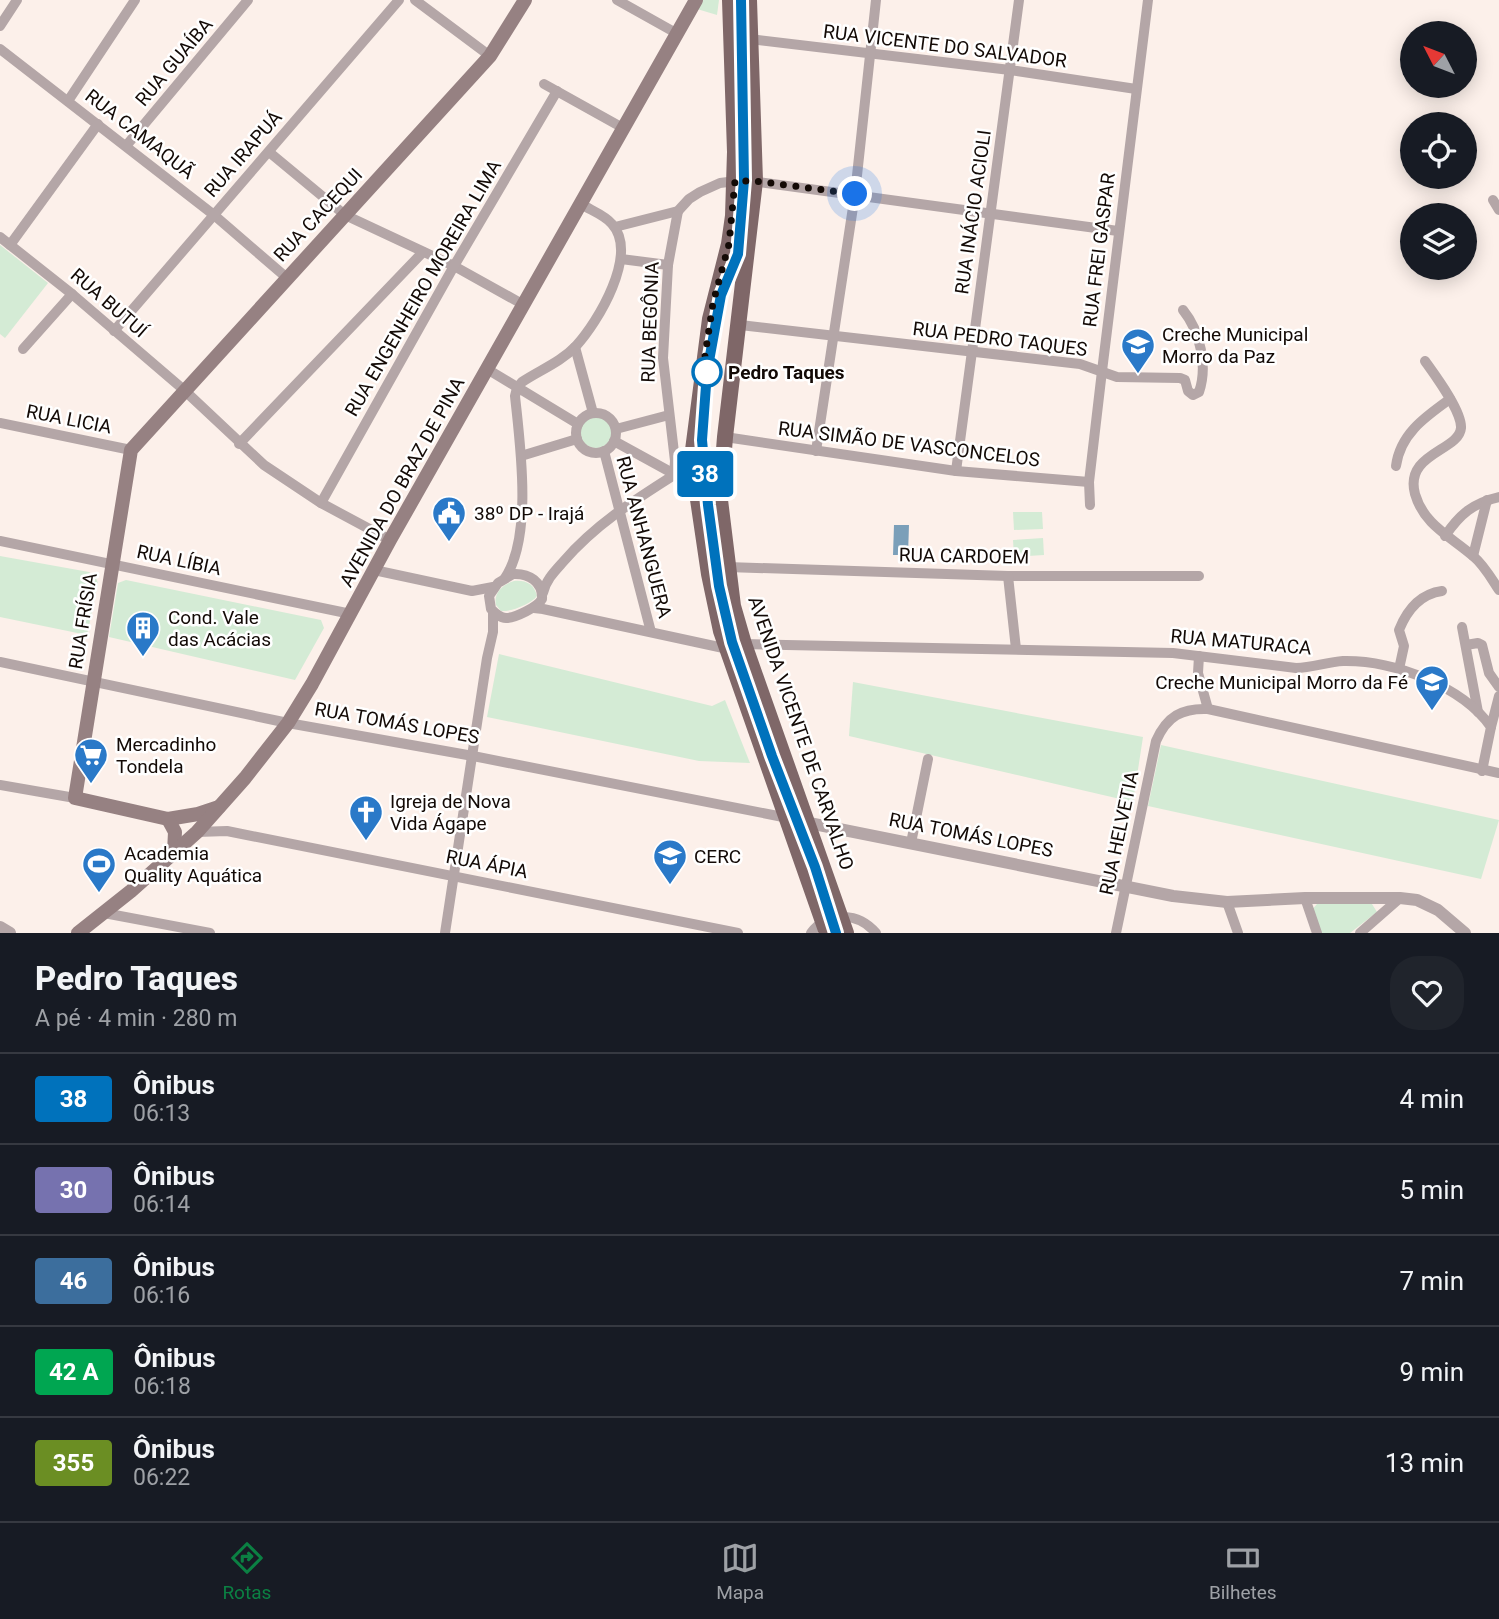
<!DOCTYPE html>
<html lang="pt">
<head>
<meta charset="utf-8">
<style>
  body { margin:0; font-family:Roboto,sans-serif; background:#20242c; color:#f1f3f6; height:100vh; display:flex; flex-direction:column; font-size:26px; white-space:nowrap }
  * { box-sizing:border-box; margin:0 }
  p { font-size:23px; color:#9ea1a6 }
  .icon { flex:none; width:38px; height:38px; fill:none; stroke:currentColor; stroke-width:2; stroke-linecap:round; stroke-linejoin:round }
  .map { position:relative; height:933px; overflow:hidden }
  .sheet { display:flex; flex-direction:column; background:#171b24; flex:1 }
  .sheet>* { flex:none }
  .badge { padding:0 14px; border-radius:5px; font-size:24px; line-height:46px }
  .needle { width:46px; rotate:312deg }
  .tools { position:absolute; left:1400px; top:21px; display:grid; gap:14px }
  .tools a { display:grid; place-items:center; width:77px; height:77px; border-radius:50%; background:#171b24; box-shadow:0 4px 18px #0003; font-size:35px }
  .you { position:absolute; width:35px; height:35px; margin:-18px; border:5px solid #fff; border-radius:50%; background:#1a73e8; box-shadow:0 0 0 10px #1a73e833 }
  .map>.badge { position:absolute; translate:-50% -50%; box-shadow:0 0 0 4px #fff }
  .round { display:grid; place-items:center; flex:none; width:74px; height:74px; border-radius:28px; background:#20242c }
  .summary { display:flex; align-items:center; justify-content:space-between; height:119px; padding:0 35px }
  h1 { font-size:33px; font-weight:800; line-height:52px }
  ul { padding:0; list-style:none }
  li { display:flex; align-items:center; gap:21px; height:91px; padding:0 35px; border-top:2px solid #363941 }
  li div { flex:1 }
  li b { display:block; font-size:26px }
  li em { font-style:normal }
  li .badge { min-width:77px; font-weight:700; text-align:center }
  .tab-bar { display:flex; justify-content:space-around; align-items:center; height:98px; border-top:2px solid #363941; background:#171b24; font-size:19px; color:#9ea1a6 }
  .tab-bar a { display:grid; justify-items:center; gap:4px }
  .tab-bar .selected { color:#0b8043 }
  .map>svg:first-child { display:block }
  .green { fill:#d4ebd5 }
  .water { fill:#7b9fb9 }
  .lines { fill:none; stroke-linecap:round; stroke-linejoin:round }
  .minor { stroke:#b4a6a7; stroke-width:10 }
  .tertiary { stroke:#b4a6a7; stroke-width:12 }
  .secondary { stroke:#968182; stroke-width:14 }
  .primary { stroke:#7f6768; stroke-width:16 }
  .line-casing { stroke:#fff; stroke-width:16 }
  .line { stroke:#0072bc; stroke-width:10 }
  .walk { stroke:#130a06; stroke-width:7; stroke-dasharray:0 12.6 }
  .stop-dot { fill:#fff; stroke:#0072bc; stroke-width:3.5 }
  .labels { text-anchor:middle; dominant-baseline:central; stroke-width:5; stroke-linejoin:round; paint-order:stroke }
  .street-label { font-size:19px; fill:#130a06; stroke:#fff }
  .poi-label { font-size:19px; fill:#130a06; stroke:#fff; text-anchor:start }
  .stop-label { font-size:19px; font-weight:bold; fill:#130a06; stroke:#fff; text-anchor:start }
</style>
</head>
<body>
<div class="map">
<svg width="1499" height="933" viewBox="0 0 1499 933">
  <rect width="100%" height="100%" fill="#fcf0ea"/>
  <g class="green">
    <polygon points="698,0 719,0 717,15 697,9"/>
    <polygon points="0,245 48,283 5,338 0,334"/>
    <circle cx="596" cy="432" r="16"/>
    <polygon points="1042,512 1043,529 1014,530 1013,512"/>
    <polygon points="1043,538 1044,555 1014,557 1013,540"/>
    <polygon points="0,556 89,572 95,576 98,583 87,635 0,617"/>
    <polygon points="126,580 321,620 324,628 295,680 109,637 118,583"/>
    <path d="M514,581C526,580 534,584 537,596C531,604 511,612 501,611L496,605C493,593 503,584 514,581Z"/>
    <polygon points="499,654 712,706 725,700 750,763 699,761 487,717"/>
    <polygon points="853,682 1143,737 1133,802 849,736"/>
    <polygon points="1161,745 1499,820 1481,879 1148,806"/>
    <polygon points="1317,904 1372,904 1377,912 1350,933 1319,933 1311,911"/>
  </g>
  <polygon class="water" points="894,525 909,525 908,555 893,555"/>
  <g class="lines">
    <g class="minor">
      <polyline points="415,0 490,56"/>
      <polyline points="617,0 676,33"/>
      <polyline points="0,26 17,0"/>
      <polyline points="750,39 1010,70 1136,89"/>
      <polyline points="0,49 214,215 287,278"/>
      <polyline points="544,84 623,128"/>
      <polyline points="68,101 135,0"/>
      <polyline points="126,146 248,0"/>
      <polyline points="269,152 345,215 454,266 524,305"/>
      <polyline points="1493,200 1499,210"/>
      <polyline points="615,227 678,211 689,199 700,192 720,183 744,180 1118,231"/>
      <polyline points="0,237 72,294 184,390 264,465 321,503 390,540"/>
      <polyline points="10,245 98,124"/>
      <polyline points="621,259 668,265"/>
      <path d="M740,325L1080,364L1117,377L1180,378L1185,380L1188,391L1193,395L1199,392C1208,366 1200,331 1183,310"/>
      <polyline points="114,331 399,0"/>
      <polyline points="575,347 593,413"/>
      <polyline points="23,349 72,294"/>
      <path d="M1425,361C1435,375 1462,411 1461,428C1459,451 1404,453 1415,494C1424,525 1450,536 1473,556C1484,565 1491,578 1499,590"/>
      <polyline points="487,369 578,424"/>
      <circle cx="596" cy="433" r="20"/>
      <polyline points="0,423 131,450"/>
      <polyline points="616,429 669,415"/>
      <polyline points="725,437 956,471 1089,482"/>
      <polyline points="614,441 696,486"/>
      <polyline points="239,444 423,252"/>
      <polyline points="604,451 651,632"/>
      <polyline points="816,451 855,194 876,0"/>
      <polyline points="521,456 577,439"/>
      <path d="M1396,466C1400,434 1425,417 1450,399"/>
      <polyline points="956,471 1019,0"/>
      <polyline points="674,475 675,461 663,358 668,265 678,211"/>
      <polyline points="321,503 454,266 557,91"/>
      <polyline points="1090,505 1089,482 1102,371 1148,0"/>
      <path d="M1445,536C1460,514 1473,503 1499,497"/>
      <polyline points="0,541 351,614"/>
      <polyline points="1473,556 1487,500"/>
      <polyline points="727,567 1008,576 1199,576"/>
      <polyline points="374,570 472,591 493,587"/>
      <path d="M513,574C529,573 543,582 542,599C538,607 515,618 506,618C500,618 495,613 491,609L489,596L498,583Z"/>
      <polyline points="1008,576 1016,649"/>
      <path d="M505,578C533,536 520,444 515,396L517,388L522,382C540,370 561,362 576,346C598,322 639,254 612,224C605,215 590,210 581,204"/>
      <path d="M543,593C546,580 554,572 563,562C595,525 633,501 674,475"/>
      <polyline points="534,608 543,609 728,649"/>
      <polyline points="1462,627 1478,712"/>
      <path d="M744,644L1173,653L1296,668C1312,668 1327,662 1343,661C1393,660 1462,686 1491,727L1482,771"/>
      <polyline points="1466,645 1478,643 1482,645 1489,673 1499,687"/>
      <polyline points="1199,656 1198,673 1208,709"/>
      <polyline points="0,662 288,723 473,756 788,818"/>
      <path d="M1399,669L1404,646L1399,630C1407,610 1420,594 1442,591"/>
      <polyline points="1491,727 1499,696"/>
      <polyline points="0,785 75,798"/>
      <polyline points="197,832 227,831 738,933"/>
      <polyline points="911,843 928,759"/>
      <polyline points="1305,898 1317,933"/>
      <polyline points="1227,902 1238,933"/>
      <polyline points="104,913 210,933"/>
      <polyline points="445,933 487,658 493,632 493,612"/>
      <path d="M811,933C829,910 859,913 876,933"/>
      <path d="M1116,933L1156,741C1167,716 1182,708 1208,709L1499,773"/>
      <polyline points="1360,933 1400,898"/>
    </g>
    <g class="tertiary">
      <polyline points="809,823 1173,896 1227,902 1305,898 1400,898 1417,900 1438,910 1465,933"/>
      <polyline points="0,927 10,933"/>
    </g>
    <g class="secondary">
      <polyline points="219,807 198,814 168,819 75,798 131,450 490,56 525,0"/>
      <polyline points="168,819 175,832 174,852"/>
      <polyline points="78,933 131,891 197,832 245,778 288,723 312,684 390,540 696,0"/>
    </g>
    <g class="primary">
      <polyline points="730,0 735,152 733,216 729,244 710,319 693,450 696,486 709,574 721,631 827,933"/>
      <polyline points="749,0 755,181 725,437 720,500 733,606 744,644 846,933"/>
    </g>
  </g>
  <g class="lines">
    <g class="line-casing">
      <polyline id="line" points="741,0 744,180 738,254 721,295 707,372 702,440 708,505 719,586 732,642 772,756 815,867 836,933"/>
    </g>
    <use href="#line" class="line"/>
    <polyline class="walk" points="707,372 701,382 713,303 729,244 735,181 755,181 855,194"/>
  </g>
  <defs>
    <g id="school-pin" transform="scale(1.75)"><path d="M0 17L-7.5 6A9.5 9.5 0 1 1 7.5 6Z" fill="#2a79c8" stroke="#fff"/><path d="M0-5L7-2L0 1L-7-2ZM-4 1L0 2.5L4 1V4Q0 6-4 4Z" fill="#fff"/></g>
    <g id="civic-pin" transform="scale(1.75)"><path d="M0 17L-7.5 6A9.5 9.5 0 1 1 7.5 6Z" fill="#2a79c8" stroke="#fff"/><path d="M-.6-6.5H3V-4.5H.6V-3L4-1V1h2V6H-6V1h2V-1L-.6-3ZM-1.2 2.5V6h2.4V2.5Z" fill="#fff"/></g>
    <g id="building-pin" transform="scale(1.75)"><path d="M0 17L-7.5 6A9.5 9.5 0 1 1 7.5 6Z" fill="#2a79c8" stroke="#fff"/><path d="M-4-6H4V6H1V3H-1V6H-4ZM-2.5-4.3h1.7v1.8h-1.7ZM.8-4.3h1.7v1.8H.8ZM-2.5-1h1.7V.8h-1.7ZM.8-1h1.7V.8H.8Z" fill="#fff"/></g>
    <g id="supermarket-pin" transform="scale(1.75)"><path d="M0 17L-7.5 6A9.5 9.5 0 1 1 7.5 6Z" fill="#2a79c8" stroke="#fff"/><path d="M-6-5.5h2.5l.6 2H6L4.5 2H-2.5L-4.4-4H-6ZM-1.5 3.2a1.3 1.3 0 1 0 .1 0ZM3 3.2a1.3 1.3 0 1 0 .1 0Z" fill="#fff"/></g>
    <g id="church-pin" transform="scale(1.75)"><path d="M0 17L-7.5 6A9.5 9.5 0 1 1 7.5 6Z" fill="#2a79c8" stroke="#fff"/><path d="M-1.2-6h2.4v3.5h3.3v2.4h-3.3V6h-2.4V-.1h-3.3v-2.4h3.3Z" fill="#fff"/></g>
    <g id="stadium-pin" transform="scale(1.75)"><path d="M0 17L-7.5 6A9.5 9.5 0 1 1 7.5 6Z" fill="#2a79c8" stroke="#fff"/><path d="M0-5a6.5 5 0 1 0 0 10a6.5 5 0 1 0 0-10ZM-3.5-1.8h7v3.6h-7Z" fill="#fff"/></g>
  </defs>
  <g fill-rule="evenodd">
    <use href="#school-pin" x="1138" y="345"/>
    <use href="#civic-pin" x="449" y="513"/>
    <use href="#building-pin" x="143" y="628"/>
    <use href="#school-pin" x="1432" y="682"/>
    <use href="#supermarket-pin" x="91" y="755"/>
    <use href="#church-pin" x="366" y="812"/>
    <use href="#school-pin" x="670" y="856"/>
    <use href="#stadium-pin" x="99" y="864"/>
  </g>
  <circle class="stop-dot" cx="707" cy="372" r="14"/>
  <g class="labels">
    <g class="street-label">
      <text transform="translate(945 46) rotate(7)">RUA VICENTE DO SALVADOR</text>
      <text transform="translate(174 62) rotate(-50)">RUA GUAÍBA</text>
      <text transform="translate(140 134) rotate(38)">RUA CAMAQUÃ</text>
      <text transform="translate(243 154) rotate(-49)">RUA IRAPUÁ</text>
      <text transform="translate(973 212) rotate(-82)">RUA INÁCIO ACIOLI</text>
      <text transform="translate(318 215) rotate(-47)">RUA CACEQUI</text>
      <text transform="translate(1099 250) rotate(-83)">RUA FREI GASPAR</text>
      <text transform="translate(423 288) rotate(-60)">RUA ENGENHEIRO MOREIRA LIMA</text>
      <text transform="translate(109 303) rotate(41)">RUA BUTUÍ</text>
      <text transform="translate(650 322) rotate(-88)">RUA BEGÔNIA</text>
      <text transform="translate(1000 339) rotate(7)">RUA PEDRO TAQUES</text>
      <text transform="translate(69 419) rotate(11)">RUA LICIA</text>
      <text transform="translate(909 444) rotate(7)">RUA SIMÃO DE VASCONCELOS</text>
      <text transform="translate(402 482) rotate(-61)">AVENIDA DO BRAZ DE PINA</text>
      <text transform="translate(644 537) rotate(75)">RUA ANHANGUERA</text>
      <text transform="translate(964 556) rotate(1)">RUA CARDOEM</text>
      <text transform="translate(179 560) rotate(12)">RUA LÍBIA</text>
      <text transform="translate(83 621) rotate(-81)">RUA FRÍSIA</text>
      <text transform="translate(1241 642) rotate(5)">RUA MATURACA</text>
      <text transform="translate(397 723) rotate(10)">RUA TOMÁS LOPES</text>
      <text transform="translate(801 733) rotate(71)">AVENIDA VICENTE DE CARVALHO</text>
      <text transform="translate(1119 833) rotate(-78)">RUA HELVETIA</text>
      <text transform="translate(971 835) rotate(11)">RUA TOMÁS LOPES</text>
      <text transform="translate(487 864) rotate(11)">RUA ÁPIA</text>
    </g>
    <g class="poi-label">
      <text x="1162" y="334">Creche Municipal<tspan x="1162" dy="22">Morro da Paz</tspan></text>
      <text x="474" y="513">38º DP - Irajá</text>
      <text x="168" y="617">Cond. Vale<tspan x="168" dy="22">das Acácias</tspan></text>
      <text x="1408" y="682" text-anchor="end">Creche Municipal Morro da Fé</text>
      <text x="116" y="744">Mercadinho<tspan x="116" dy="22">Tondela</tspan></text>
      <text x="390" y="801">Igreja de Nova<tspan x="390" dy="22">Vida Ágape</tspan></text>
      <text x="124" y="853">Academia<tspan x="124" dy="22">Quality Aquática</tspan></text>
      <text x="694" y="856">CERC</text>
    </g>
    <g class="stop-label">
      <text x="728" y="372">Pedro Taques</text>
    </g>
  </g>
</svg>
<div class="tools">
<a><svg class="needle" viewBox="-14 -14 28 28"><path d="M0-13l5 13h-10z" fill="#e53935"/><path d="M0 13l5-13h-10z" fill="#9ea1a6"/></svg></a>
<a><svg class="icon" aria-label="locate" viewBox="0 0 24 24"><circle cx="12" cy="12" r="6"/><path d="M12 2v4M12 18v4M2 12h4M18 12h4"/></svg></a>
<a><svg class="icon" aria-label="layers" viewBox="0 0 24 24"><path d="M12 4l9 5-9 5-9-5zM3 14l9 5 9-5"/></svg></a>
</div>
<div class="you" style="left:855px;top:194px"></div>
<b class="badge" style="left:705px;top:474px;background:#0072bc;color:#fff">38</b>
</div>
<section class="sheet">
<div class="summary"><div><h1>Pedro Taques</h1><p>A pé · 4 min · 280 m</p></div><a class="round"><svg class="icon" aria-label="heart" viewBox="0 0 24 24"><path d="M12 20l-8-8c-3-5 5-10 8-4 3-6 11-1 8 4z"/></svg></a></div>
<ul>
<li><span class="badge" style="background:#0072bc;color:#fff">38</span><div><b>Ônibus</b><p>06:13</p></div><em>4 min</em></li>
<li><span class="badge" style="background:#7672af;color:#fff">30</span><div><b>Ônibus</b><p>06:14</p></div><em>5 min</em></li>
<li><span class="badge" style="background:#3c6e9d;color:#fff">46</span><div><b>Ônibus</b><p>06:16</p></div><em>7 min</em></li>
<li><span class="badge" style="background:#00a651;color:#fff">42 A</span><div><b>Ônibus</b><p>06:18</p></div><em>9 min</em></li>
<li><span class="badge" style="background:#6b8e23;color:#fff">355</span><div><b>Ônibus</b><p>06:22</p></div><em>13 min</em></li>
</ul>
</section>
<nav class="tab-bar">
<a class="selected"><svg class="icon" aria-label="directions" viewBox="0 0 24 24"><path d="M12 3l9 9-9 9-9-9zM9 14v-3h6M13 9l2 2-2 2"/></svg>Rotas</a>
<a><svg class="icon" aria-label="map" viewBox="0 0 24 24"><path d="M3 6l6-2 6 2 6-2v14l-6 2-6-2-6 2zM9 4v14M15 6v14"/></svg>Mapa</a>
<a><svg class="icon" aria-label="tickets" viewBox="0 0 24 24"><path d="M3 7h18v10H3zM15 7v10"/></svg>Bilhetes</a>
</nav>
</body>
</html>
